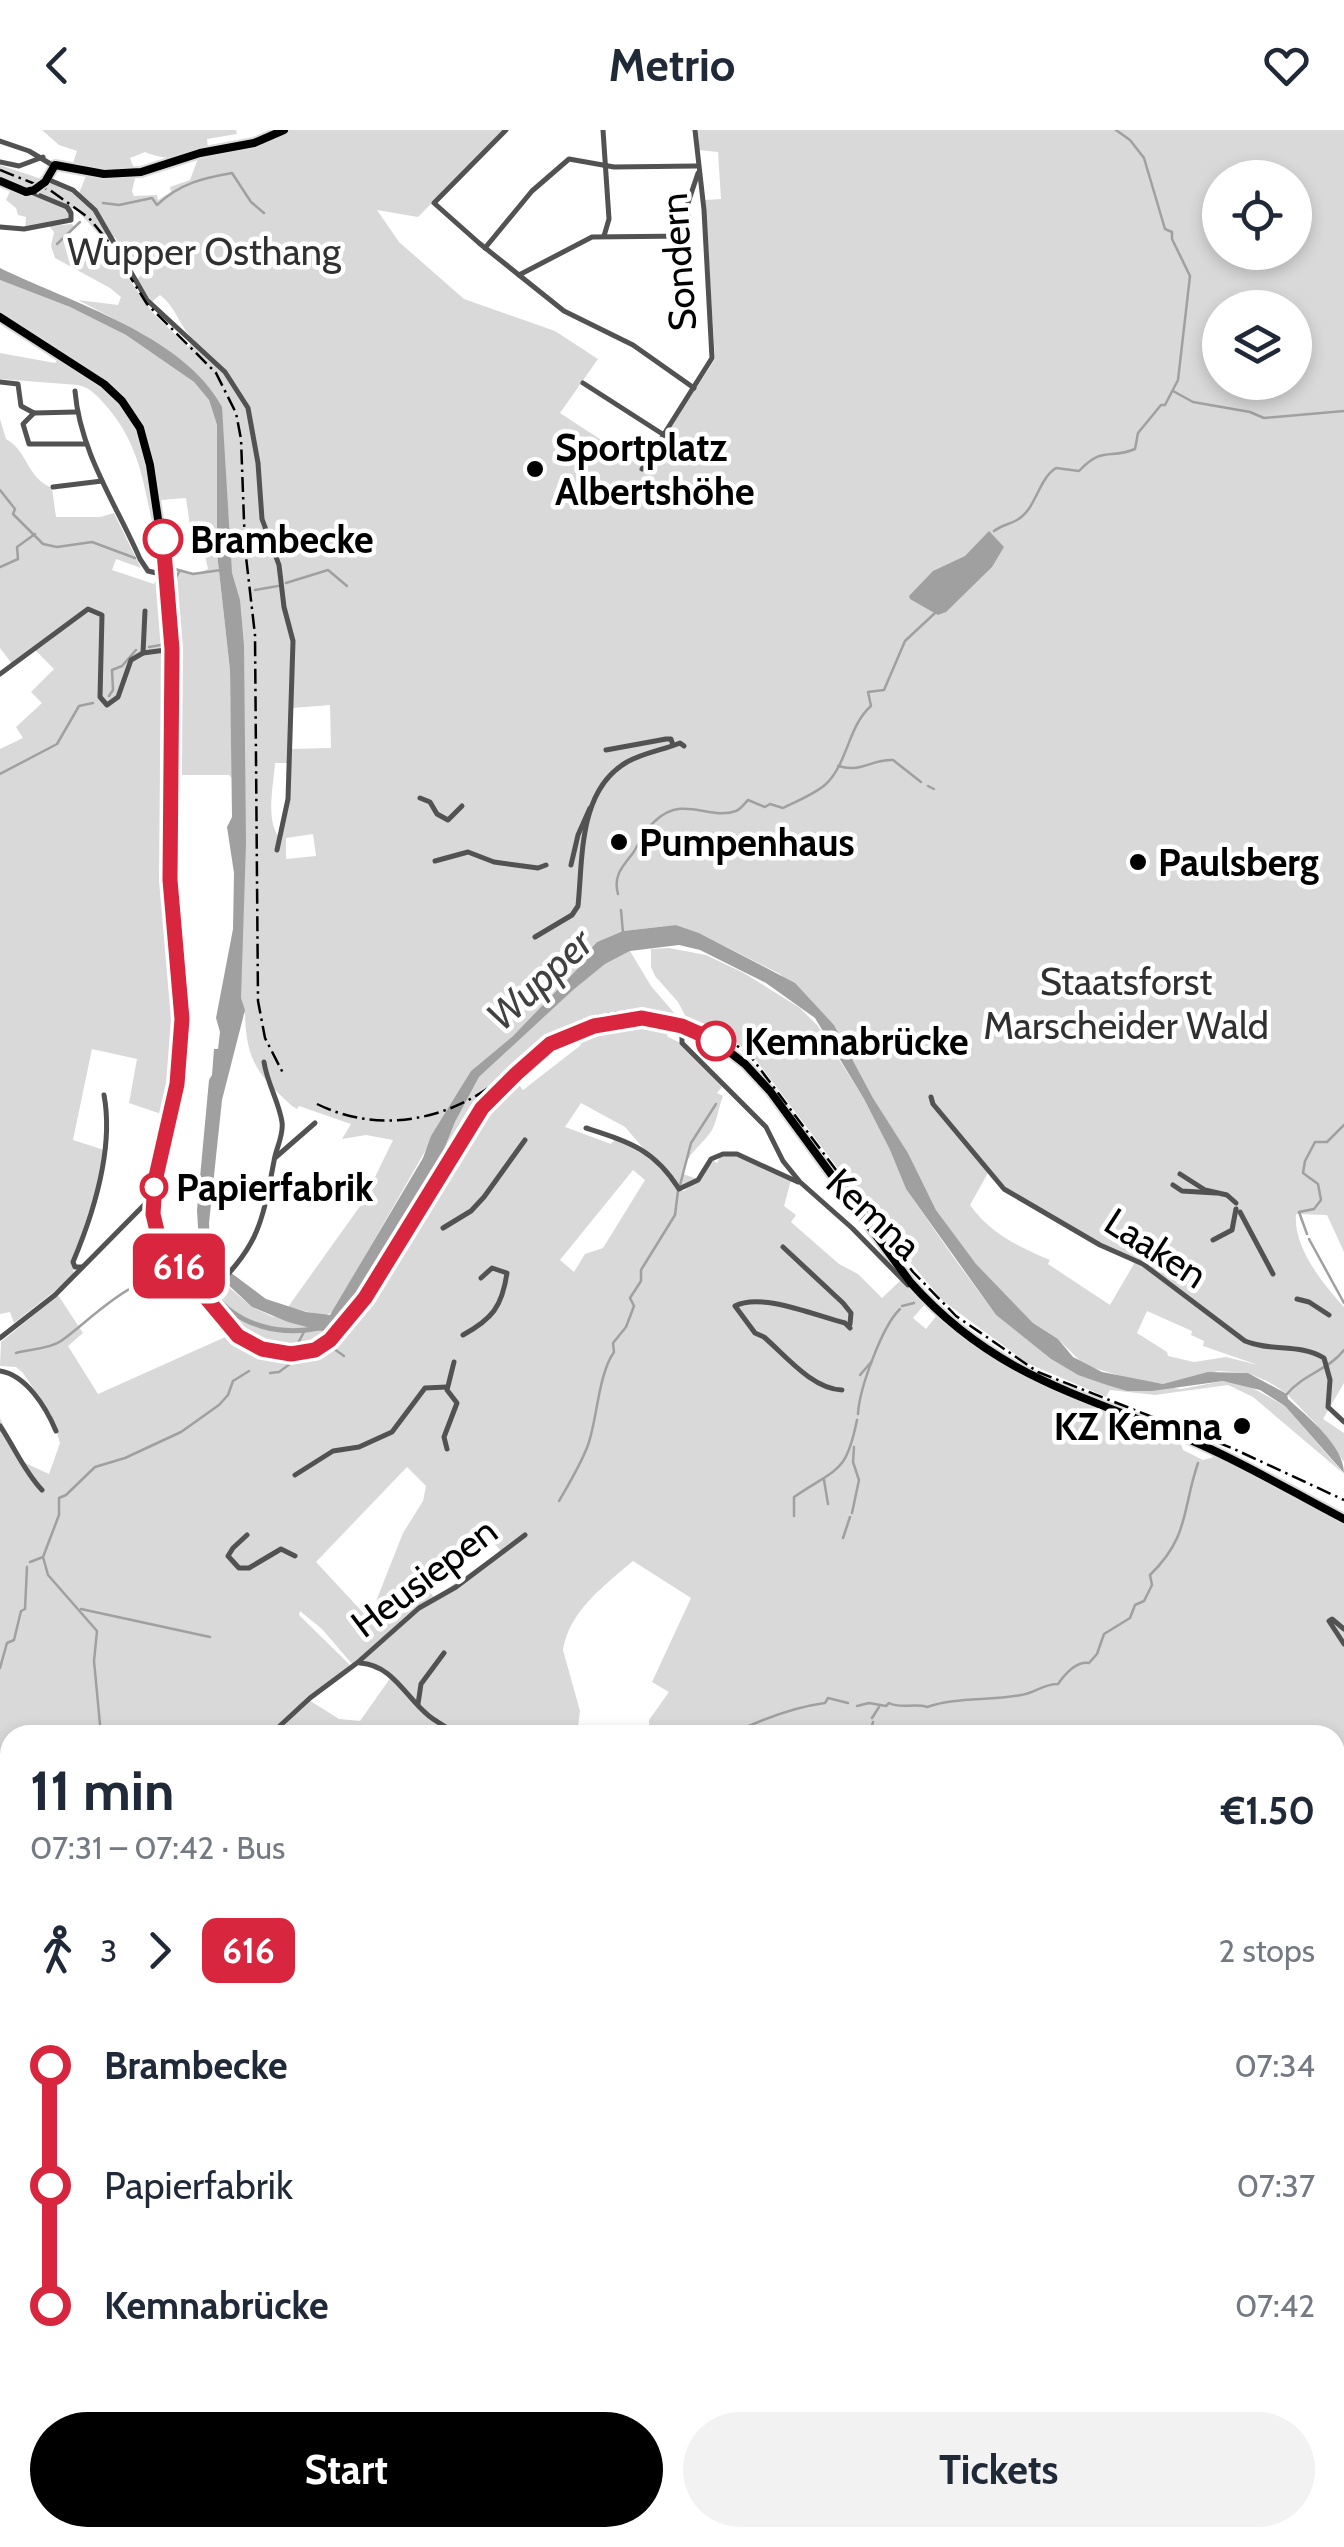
<!DOCTYPE html>
<html lang="en">
<head>
<meta charset="utf-8">
<style>
  body { margin:0; font-family:Cabin,sans-serif; background:#f2f2f3; color:#1f2937; height:100vh; display:flex; flex-direction:column; font-size:38px; white-space:nowrap }
  * { box-sizing:border-box; margin:0 }
  p { font-size:32px; color:#747a83 }
  .icon { flex:none; width:55px; height:55px; fill:none; stroke:currentColor; stroke-width:2; stroke-linecap:round; stroke-linejoin:round }
  .map { position:relative; flex:1; overflow:hidden }
  .drawer { position:absolute; left:0px; top:1595px; width:1345px; height:822px; display:flex; flex-direction:column; background:#fff; border-radius:30px 30px 0 0; box-shadow:0 5px 15px #0003 }
  .drawer>* { flex:none }
  .badge { padding:0 20px; border-radius:15px; font-size:35px; line-height:65px }
  .tools { position:absolute; left:1202px; top:30px; display:grid; gap:20px }
  .tools a { display:grid; place-items:center; width:110px; height:110px; border-radius:50%; background:#fff; box-shadow:0 5px 15px #0003; font-size:50px }
  .map>.badge { position:absolute; translate:-50% -50%; box-shadow:0 0 0 5px #fff }
  .legs { display:flex; align-items:center; gap:15px; height:110px; padding:0 30px; font-size:32px }
  .legs p { margin-inline-start:auto }
  .head { display:flex; align-items:center; justify-content:space-between; height:170px; padding:0 30px }
  h1 { font-size:55px; font-weight:700; line-height:75px }
  .action { display:flex; gap:20px; margin-top:auto; padding:20px 30px }
  .action a { flex:1; height:115px; border-radius:60px; background:#000; color:#fff; font-size:40px; font-weight:700; line-height:115px; text-align:center }
  .action a+a { background:#f2f2f3; color:#1f2937 }
  ul { padding:0 30px; list-style:none }
  li { display:flex; align-items:center; gap:35px; height:120px; font-size:38px }
  li i { display:grid; place-items:center; width:15px; height:100%; margin:0 12px; background:currentColor }
  li i::after { content:''; width:25px; height:25px; margin:-12px; border:8px solid; border-radius:50%; background:#fff }
  li p { margin-inline-start:auto }
  li:first-child i { background:linear-gradient(#0000 50%,currentColor 0) }
  li:last-child i { background:linear-gradient(currentColor 50%,#0000 0) }
  header { display:flex; justify-content:space-between; align-items:center; height:130px; padding:0 30px; background:#fff; font-size:45px; font-weight:700 }
  .map>svg:first-child { display:block }
  .green { fill:#d9d9d9; fill-rule:evenodd }
  .water { fill:#a0a0a0 }
  .lines { fill:none; stroke-linecap:round; stroke-linejoin:round }
  .stream { stroke:#a0a0a0; stroke-width:2.5 }
  .canal { stroke:#a0a0a0; stroke-width:5 }
  .major-casing { stroke:#dbdbdb; stroke-width:12 }
  .highway-casing { stroke:#dbdbdb; stroke-width:15 }
  .minor { stroke:#525252; stroke-width:5 }
  .major { stroke:#000; stroke-width:8 }
  .highway { stroke:#000; stroke-width:10 }
  .rail { stroke:#000; stroke-width:2.5; stroke-dasharray:15 5 2.5 5; stroke-linecap:butt }
  .major-bridge-casing { stroke:#dbdbdb; stroke-width:12; stroke-linecap:butt }
  .major-bridge { stroke:#000; stroke-width:8 }
  .line-1-casing { stroke:#fff; stroke-width:22 }
  .line-1 { stroke:#d7263d; stroke-width:15 }
  .poi-dot { fill:#000; stroke:#fff; stroke-width:4 }
  .stop-1-dot { fill:#fff; stroke:#d7263d; stroke-width:5 }
  .labels { text-anchor:middle; dominant-baseline:central; stroke-width:9; stroke-linejoin:round; paint-order:stroke }
  .park-label { font-size:38px; fill:#303030; stroke:#fff }
  .street-label { font-size:38px; fill:#000; stroke:#fff }
  .poi-label { font-size:38px; font-weight:bold; fill:#000; stroke:#fff; text-anchor:start }
  .stop-label { font-size:38px; font-weight:bold; fill:#000; stroke:#fff; text-anchor:start }
  .water-label { font-size:40px; font-style:italic; fill:#414141; stroke:#fff }
</style>
</head>
<body>
<header><svg class="icon" aria-label="back" viewBox="0 0 24 24"><path d="M15 5l-7 7 7 7"/></svg>Metrio<svg class="icon" aria-label="heart" viewBox="0 0 24 24"><path d="M12 20l-8-8c-3-5 5-10 8-4 3-6 11-1 8 4z"/></svg></header>
<div class="map">
<svg width="1344" height="2417" viewBox="0 0 1344 2417">
  <rect width="100%" height="100%" fill="#fff"/>
  <g class="green">
    <path d="M42,0H236L237,4L207,9L208,18C182,26 171,33 145,22L130,28L136,44L132,61L134,66L157,65L158,70L171,62L170,57L190,50L199,26L250,18L290,0H504L418,87L377,80L399,112L464,169L555,201L598,229L560,283L644,338L715,229L705,70L721,69L718,22L699,20L698,0H1344V1122L1327,1085L1296,1084C1293,1117 1323,1154 1344,1177V1253L1323,1289L1344,1303V1332L1316,1294L1286,1263L1269,1252L1248,1243L1218,1241L1164,1254L1134,1250L1084,1235L1058,1209L1033,1193L976,1135L936,1080L908,1023L873,968L834,895L780,844L699,803L676,795L623,801L597,812L587,823L584,832L513,906L471,941L333,1182L324,1186L288,1177L363,1072L393,1010L366,1005L342,1009L351,994L299,976L297,979L292,976C258,945 246,931 245,883L232,885L242,799L221,299L210,264L122,193L78,170L118,175L121,167L110,158L55,128L51,116L54,102L49,96L25,100L26,87L18,85L16,78L6,70L11,59L0,47V35L65,57L78,66L89,38L73,33L77,21L59,15ZM1220,48H1295V122H1220ZM73,76L106,112L115,107L119,115L126,118L143,142L137,150L152,172L160,165C177,178 178,195 194,210L188,217L152,182L122,139L105,130L85,110L77,118L67,105L74,96L72,94L50,96L69,90ZM1220,178H1295V252H1220ZM330,575L331,618L290,619L292,578ZM275,633H287L288,668L279,707C265,690 274,653 275,633ZM313,704L316,726L286,729V708ZM988,1043L1016,1065L1135,1132L1110,1175L1048,1134L1050,1130C1017,1116 991,1104 970,1075ZM1147,1181L1192,1201L1191,1205L1204,1211L1203,1216L1258,1235L1226,1227L1194,1232L1168,1226L1167,1222L1137,1203Z"/>
    <path d="M0,150L70,177L126,205L194,252L209,270L217,295V423L230,540L232,648L229,645H176L170,447L173,436C182,444 196,445 208,439L200,403H191L186,368L161,370C156,347 153,323 144,302C120,250 46,211 0,181Z"/>
    <path d="M0,223L55,233L58,229C147,285 141,303 158,401L154,402C144,355 140,316 108,278C99,268 92,258 78,255L0,249Z"/>
    <path d="M0,289L6,309C28,321 26,347 52,358L56,387H100L114,383L141,438L116,429L112,440L154,454L156,449L163,453L169,484L170,665L178,889L175,940L167,986L129,973L137,929L92,919L73,1010L104,1020L98,1054L72,1132L74,1146L14,1193L10,1182L0,1184V619L23,608L16,597L42,573L31,562L54,539L34,519L13,535L0,518Z"/>
    <polygon points="669,818 706,825 744,843 800,878 818,896 864,969 890,1020 906,1059 954,1128 996,1185 1051,1229 1078,1245 1181,1259 1223,1251 1247,1255 1285,1276 1344,1344 1253,1267 1228,1255 1155,1265 1110,1260 1106,1267 1027,1233 943,1171 894,1113 756,930 729,906 686,887 678,872 655,846 651,837 651,819"/>
    <path d="M630,821L651,856L675,884L641,880L642,889L663,896L668,907L681,913L722,957L717,963L723,966C719,976 717,991 712,1000C702,1016 686,1023 683,1044L697,1049L679,1060L684,1061L699,1050L713,1030L717,1033L720,1027L732,1024L791,1050L784,1076L796,1085L791,1092L839,1134L858,1144L882,1168L901,1150L926,1173L913,1188L926,1199L937,1185C1016,1252 1087,1270 1179,1309L1183,1320L1203,1330L1218,1326L1344,1392V2177L1335,2179V1605H649V1590L669,1562L652,1552L691,1468L633,1431C605,1455 569,1481 563,1520L580,1581L577,1605H275L309,1570L339,1589L360,1591L391,1547L419,1577C401,1551 385,1536 352,1534L322,1499L300,1481L299,1485L350,1535L266,1605H10V1849L0,1847V1288L21,1331L49,1344L60,1313L51,1284L23,1243L16,1237L0,1236L1,1212L58,1165L83,1203L68,1216L98,1264L232,1204L248,1216L252,1208L233,1193L213,1165L225,1154L252,1177L271,1186L335,1199L339,1193L345,1195L410,1098L401,1092L439,1032L455,992L479,947L573,859L605,834ZM577,905L581,915L523,960L514,948L548,919ZM581,973L625,997L644,1019L616,1008L611,1014L565,997ZM633,1040L645,1050L603,1118L585,1124L574,1142L560,1130ZM407,1337L426,1356L423,1371L403,1403L369,1489L316,1432ZM480,1398L501,1421L434,1468L427,1457L441,1446V1437Z"/>
    <polygon points="10,1919 10,2408 19,2408 21,2417 0,2417 0,1938 4,1938"/>
    <polygon points="185,2408 396,2408 416,2412 418,2417 185,2417"/>
    <polygon points="589,2408 717,2408 703,2417 605,2417"/>
    <polygon points="765,2408 792,2408 817,2414 819,2410 842,2413 842,2408 1316,2408 1323,2417 754,2417"/>
  </g>
  <g class="water">
    <path d="M0,138C69,172 184,205 222,277L232,443L240,470L244,516L246,713L241,868L245,880L222,970L209,1093L210,1113L226,1139L266,1169L306,1182L330,1185L423,1028L431,1006L471,941L513,906L584,832L587,823L597,812L623,801L676,795L699,803L795,853L834,895L873,968L908,1023L936,1080L976,1134L1033,1193L1058,1209L1073,1227L1102,1242L1163,1254L1208,1242L1248,1243L1287,1264L1288,1269C1308,1287 1344,1316 1344,1343L1285,1276L1260,1260L1223,1251L1152,1261H1127L1107,1255L1078,1245L1051,1229L996,1185L906,1059L890,1020L864,969L815,888L766,853L700,820L679,815L630,821L605,834L573,860L479,947L455,992L439,1032L401,1091L404,1094L335,1200L331,1197L322,1201L288,1192L252,1177L207,1135L199,1115L197,1080L209,950L212,945L214,919H218L220,902L216,888L233,799L234,743L227,697L232,687L230,540L217,423V295L209,270L194,252L126,205L70,177L0,150Z"/>
    <polygon points="989,401 1004,417 992,437 946,482 938,485 910,469 909,466 933,441 965,426"/>
  </g>
  <g class="lines">
    <g class="stream">
      <path d="M103,73L119,75L152,68L157,75C180,53 204,48 232,43L251,72L264,83"/>
      <polyline points="57,114 80,92"/>
      <polyline points="1173,261 1193,272 1250,282 1264,288 1344,281"/>
      <polyline points="0,360 15,379 13,384 43,414 57,417 92,412 135,428"/>
      <path d="M994,401C1003,394 1009,395 1017,390C1036,380 1038,349 1056,338L1079,341C1104,315 1109,330 1135,319L1138,303L1161,275H1165L1178,250L1190,146L1172,109V102L1165,99L1144,28L1130,10L1116,0"/>
      <polyline points="0,437 18,429 17,417 35,404"/>
      <polyline points="175,439 193,444 221,440"/>
      <polyline points="286,453 328,440 347,456"/>
      <polyline points="255,460 278,456"/>
      <polyline points="178,515 174,451 179,442"/>
      <polyline points="149,517 167,514"/>
      <polyline points="109,566 113,560 112,540 122,536 136,520"/>
      <path d="M838,636C863,643 871,629 893,630L921,652"/>
      <polyline points="0,644 57,614 79,576 93,573"/>
      <polyline points="928,656 934,659"/>
      <path d="M618,764C613,746 622,737 633,723C640,712 645,699 655,691C684,664 709,691 736,681C741,679 744,674 748,670L765,677L770,674L783,678C797,671 815,664 826,654C848,633 848,596 871,576L868,562L884,560L905,511L935,483"/>
      <polyline points="621,780 623,803"/>
      <polyline points="680,1055 691,1013 716,974"/>
      <polyline points="1307,1104 1299,1082 1314,1079 1321,1070 1318,1054 1303,1043 1305,1031 1315,1012 1327,1012 1344,995"/>
      <polyline points="1309,1109 1344,1173"/>
      <polyline points="902,1176 914,1173"/>
      <polyline points="330,1216 344,1226"/>
      <polyline points="296,1217 305,1200"/>
      <path d="M16,1223C29,1219 50,1219 61,1211C95,1187 136,1138 183,1148"/>
      <polyline points="270,1243 279,1242 294,1231"/>
      <polyline points="860,1245 872,1231"/>
      <path d="M1287,1264C1302,1245 1330,1239 1344,1220"/>
      <path d="M858,1284C859,1260 882,1196 900,1179"/>
      <polyline points="824,1350 828,1374"/>
      <path d="M559,1371C570,1352 581,1334 588,1315C597,1291 598,1245 614,1222L613,1213L626,1197L634,1176L630,1168L641,1151V1140L675,1085L678,1061"/>
      <polyline points="852,1383 859,1350 853,1332 854,1317"/>
      <path d="M794,1386V1367C838,1337 846,1344 857,1290"/>
      <polyline points="843,1408 850,1387"/>
      <polyline points="43,1427 48,1445 97,1501 94,1531 101,1605"/>
      <polyline points="30,1432 43,1427 59,1385 59,1368 66,1365 95,1337 125,1328 181,1302 219,1275 228,1265 233,1251 249,1241"/>
      <polyline points="81,1479 210,1507"/>
      <polyline points="0,1538 7,1513 14,1510 21,1481 25,1479 27,1437"/>
      <path d="M857,1576L869,1573L886,1576L889,1573C900,1579 915,1573 927,1577C955,1567 989,1571 1021,1565C1035,1563 1043,1554 1058,1554C1065,1544 1076,1531 1089,1533L1097,1524L1104,1504L1130,1488L1135,1475L1144,1471L1152,1455L1150,1445C1190,1406 1182,1379 1198,1333"/>
      <polyline points="872,1588 879,1577"/>
      <path d="M729,1605C758,1591 794,1577 825,1573L828,1568L848,1573"/>
      <polyline points="869,1605 873,1592"/>
      <polyline points="1335,1644 1344,1634"/>
      <polyline points="0,2291 10,2281"/>
      <polyline points="820,2412 844,2415 851,2408"/>
      <polyline points="272,2417 272,2408"/>
    </g>
    <path class="canal" d="M214,1164C238,1196 280,1206 319,1198"/>
    <g class="major-casing">
      <g id="major">
        <polyline points="0,51 26,62 34,60"/>
        <polyline points="45,52 55,35 104,44 141,42 200,23 254,13 284,0"/>
        <path d="M0,187L104,254L122,271L140,298L150,335L172,484L174,649L169,726L182,889L177,954L155,1051L153,1084L157,1101L171,1125L230,1198L247,1212L278,1223H304L330,1211L365,1168L479,983L498,961L539,922L561,908L594,896L642,889L689,898L714,910L745,934L770,961L911,1153C996,1248 1084,1265 1195,1312C1246,1334 1294,1363 1344,1389"/>
      </g>
    </g>
    <g class="highway-casing">
      <g id="highway">
        <polyline points="1335,2193 1344,2192"/>
        <polyline points="1335,2204 1344,2203"/>
        <polyline points="724,2417 736,2408"/>
        <polyline points="741,2417 753,2408"/>
      </g>
    </g>
    <g class="minor">
      <polyline points="506,0 434,73 479,113 564,181 633,215 694,258"/>
      <polyline points="603,0 609,89 604,106"/>
      <polyline points="0,11 29,21 54,36"/>
      <polyline points="0,32 19,36 43,27"/>
      <polyline points="47,49 73,60 95,80 147,170 225,242 248,278 258,333 262,389 279,435 284,477 293,511 288,669 277,720"/>
      <polyline points="0,97 24,99 71,90 71,83 67,77 31,62"/>
      <polyline points="485,118 532,61 569,29 614,37 696,36"/>
      <polyline points="519,145 592,107 689,106 688,73 698,43"/>
      <polyline points="0,252 18,254 21,276 34,283"/>
      <polyline points="583,253 664,305"/>
      <path d="M75,261C80,322 116,374 140,429L148,441L165,445"/>
      <polyline points="76,282 34,283 23,294 29,314 86,314"/>
      <polyline points="642,339 712,228 704,80 695,0"/>
      <polyline points="53,357 102,351"/>
      <polyline points="143,523 145,481"/>
      <polyline points="0,544 88,479 102,485 100,567 107,575 118,567 131,530 143,523 173,519"/>
      <polyline points="606,620 666,609 671,609 673,615"/>
      <polyline points="420,668 430,672 437,684 448,690 462,676"/>
      <polyline points="435,731 468,722 494,732 538,738 546,735"/>
      <polyline points="571,735 578,705 590,678"/>
      <path d="M535,807L572,785L578,776C583,728 578,660 627,632C643,623 663,620 680,613L684,616"/>
      <polyline points="682,895 682,913 766,997 783,1031 800,1052 852,1098 908,1155 911,1153"/>
      <path d="M931,967L933,974L1004,1059L1100,1115L1143,1134L1245,1211C1271,1222 1300,1213 1324,1228L1330,1250L1328,1277L1344,1292"/>
      <path d="M586,998C629,1012 654,1019 679,1059L698,1050L711,1029L723,1024H737L798,1052"/>
      <polyline points="276,1027 315,993"/>
      <polyline points="1180,1044 1205,1060 1227,1065 1236,1073"/>
      <polyline points="1173,1055 1182,1061 1216,1063"/>
      <polyline points="1240,1082 1273,1144"/>
      <polyline points="443,1098 471,1081 484,1067 525,1010"/>
      <polyline points="1213,1110 1232,1100 1236,1079"/>
      <polyline points="783,1117 843,1173 851,1183 850,1194"/>
      <path d="M82,1137H75L73,1132C94,1082 114,1019 104,965"/>
      <path d="M205,1168C257,1117 261,1101 274,1031C276,1018 284,1005 282,992C279,972 267,953 264,932"/>
      <polyline points="1297,1169 1309,1172 1329,1185"/>
      <path d="M463,1205C492,1189 502,1177 507,1143L492,1138L481,1148"/>
      <polyline points="0,1208 55,1165 144,1075 153,1071"/>
      <path d="M0,1241C26,1245 46,1277 56,1301"/>
      <path d="M842,1260C812,1259 785,1225 764,1207L755,1203L735,1176C761,1162 816,1186 845,1193L850,1198"/>
      <path d="M0,1296C15,1318 24,1341 42,1360"/>
      <polyline points="447,1319 444,1307 457,1273 447,1260 454,1232"/>
      <polyline points="295,1345 333,1321 359,1317 392,1302 425,1258 447,1257"/>
      <polyline points="247,1405 233,1418 228,1426 239,1438 249,1438 281,1419 295,1426"/>
      <polyline points="1344,1499 1332,1489 1329,1491 1344,1514"/>
      <path d="M360,1533C393,1535 406,1568 429,1586C438,1593 448,1597 456,1605"/>
      <polyline points="418,1574 421,1554 444,1523"/>
      <polyline points="270,1605 310,1568 357,1533 419,1478 456,1457 525,1405"/>
      <polyline points="0,1840 10,1833"/>
      <polyline points="0,1962 10,1965"/>
      <polyline points="1335,2303 1344,2303"/>
      <polyline points="1335,2361 1344,2357"/>
      <polyline points="112,2408 139,2417"/>
      <polyline points="548,2408 548,2417"/>
      <polyline points="576,2408 577,2417"/>
      <polyline points="1321,2408 1329,2417"/>
      <polyline points="457,2417 459,2408"/>
      <polyline points="513,2417 515,2408"/>
    </g>
    <use href="#major" class="major"/>
    <use href="#highway" class="highway"/>
    <g class="rail">
      <polyline points="0,40 50,60 89,88 107,110 147,174 216,243 236,283 241,309 245,418 255,505 258,871 265,908 284,945"/>
      <path d="M317,974C374,1002 438,993 490,957C511,943 526,922 548,908C612,865 695,877 751,927L913,1142L956,1186L1038,1242L1234,1319L1344,1370"/>
    </g>
    <g class="major-bridge-casing">
      <polyline id="major-bridge" points="34,60 45,52"/>
    </g>
    <use href="#major-bridge" class="major-bridge"/>
  </g>
  <g class="lines">
    <g class="line-1-casing">
      <polyline id="line-1" points="163,409 172,519 170,750 182,889 177,954 155,1051 153,1084 157,1101 171,1126 238,1206 262,1219 291,1224 315,1220 330,1210 365,1168 482,978 516,944 550,914 594,896 642,888 682,896 716,911"/>
    </g>
    <use href="#line-1" class="line-1"/>
  </g>
  <g class="poi-dot">
    <circle cx="535" cy="339" r="10"/>
    <circle cx="619" cy="712" r="10"/>
    <circle cx="1138" cy="732" r="10"/>
    <circle cx="1242" cy="1296" r="10"/>
  </g>
  <g class="stop-1-dot">
    <circle cx="163" cy="409" r="18"/>
    <circle cx="716" cy="911" r="18"/>
    <circle cx="154" cy="1057" r="12"/>
  </g>
  <g class="labels">
    <g class="park-label">
      <text x="204" y="121">Wupper Osthang</text>
      <text x="1126" y="851">Staatsforst<tspan x="1126" dy="44">Marscheider Wald</tspan></text>
    </g>
    <g class="street-label">
      <text transform="translate(678 132) rotate(-94)">Sondern</text>
      <text transform="translate(874 1084) rotate(43)">Kemna</text>
      <text transform="translate(1156 1118) rotate(33)">Laaken</text>
      <text transform="translate(424 1447) rotate(-37)">Heusiepen</text>
    </g>
    <g class="poi-label">
      <text x="555" y="317">Sportplatz<tspan x="555" dy="44">Albertshöhe</tspan></text>
      <text x="639" y="712">Pumpenhaus</text>
      <text x="1158" y="732">Paulsberg</text>
      <text x="1222" y="1296" text-anchor="end">KZ Kemna</text>
    </g>
    <g class="stop-label">
      <text x="190" y="409">Brambecke</text>
      <text x="744" y="911">Kemnabrücke</text>
      <text x="176" y="1057">Papierfabrik</text>
    </g>
    <g class="water-label">
      <text transform="translate(539 849) rotate(-43)">Wupper</text>
    </g>
  </g>
</svg>
<div class="tools">
<a><svg class="icon" aria-label="locate" viewBox="0 0 24 24"><circle cx="12" cy="12" r="6"/><path d="M12 2v4M12 18v4M2 12h4M18 12h4"/></svg></a>
<a><svg class="icon" aria-label="layers" viewBox="0 0 24 24"><path d="M12 4l9 5-9 5-9-5zM3 14l9 5 9-5"/></svg></a>
</div>
<b class="badge" style="left:179px;top:1136px;background:#d7263d;color:#fff">616</b>
<section class="drawer">
<div class="head"><div><h1>11 min</h1><p>07:31 – 07:42 · Bus</p></div><b>€1.50</b></div>
<div class="legs"><svg class="icon" aria-label="walk" viewBox="0 0 24 24"><circle cx="13" cy="4" r="2"/><path d="M13 8l-2 6 4 7M11 14l-3 7M7 12l3-4h3l4 4"/></svg>3<svg class="icon" aria-label="forward" viewBox="0 0 24 24"><path d="M9 5l7 7-7 7"/></svg><b class="badge" style="background:#d7263d;color:#fff">616</b><p>2 stops</p></div>
<ul>
<li><i style="color:#d7263d"></i><b>Brambecke</b><p>07:34</p></li>
<li><i style="color:#d7263d"></i><span>Papierfabrik</span><p>07:37</p></li>
<li><i style="color:#d7263d"></i><b>Kemnabrücke</b><p>07:42</p></li>
</ul>
<div class="action"><a>Start</a><a>Tickets</a></div>
</section>
</div>
</body>
</html>
